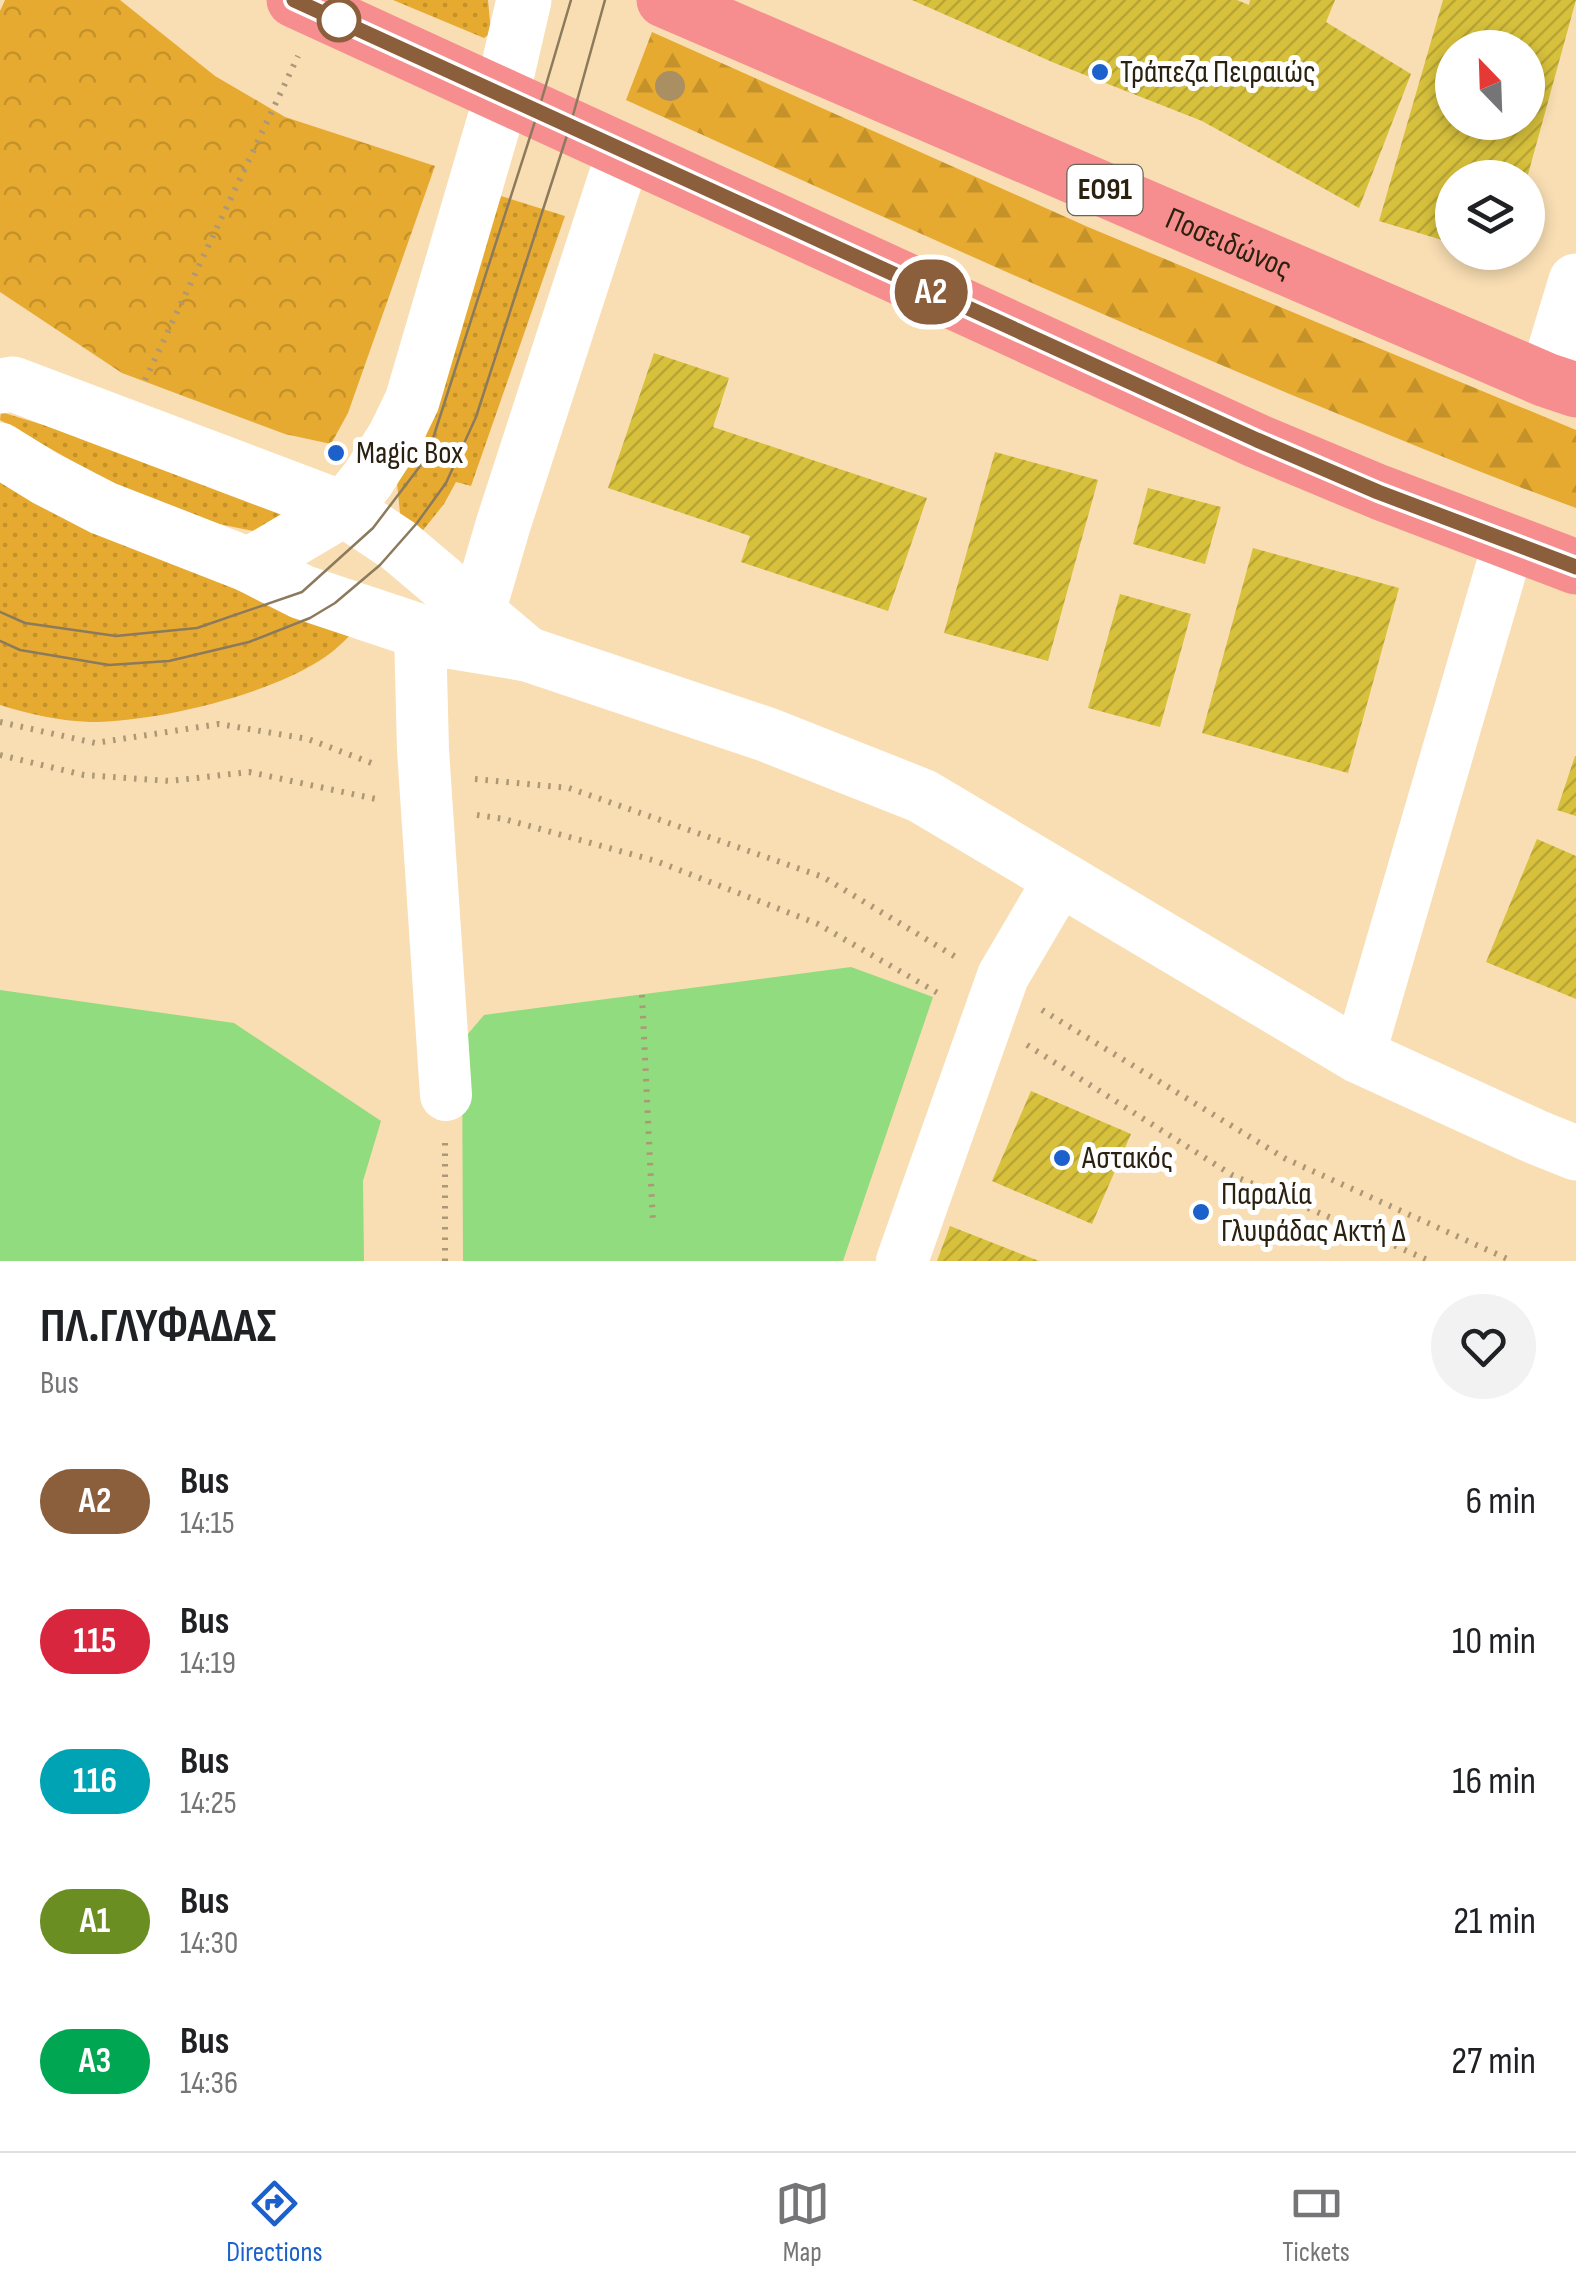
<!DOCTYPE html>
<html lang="en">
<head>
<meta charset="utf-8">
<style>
  body { margin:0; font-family:"Sofia Sans Condensed",sans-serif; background:#f2f2f2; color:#202124; height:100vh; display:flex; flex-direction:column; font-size:38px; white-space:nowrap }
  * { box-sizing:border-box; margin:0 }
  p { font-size:32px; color:#757577 }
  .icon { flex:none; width:55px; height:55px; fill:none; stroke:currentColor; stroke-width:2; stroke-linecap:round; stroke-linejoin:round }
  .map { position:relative; height:1261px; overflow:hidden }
  .panel { display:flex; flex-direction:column; background:#fff; flex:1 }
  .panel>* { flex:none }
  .badge { padding:0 20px; border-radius:32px; font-size:35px; line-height:65px }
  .needle { width:65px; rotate:337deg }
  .fabs { position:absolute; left:1435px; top:30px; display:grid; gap:20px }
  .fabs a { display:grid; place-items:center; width:110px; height:110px; border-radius:50%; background:#fff; box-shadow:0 5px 15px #0003; font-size:50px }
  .map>.badge { position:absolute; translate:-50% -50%; box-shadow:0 0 0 5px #fff }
  .round { display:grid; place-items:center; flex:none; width:105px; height:105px; border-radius:52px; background:#f2f2f2 }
  .head { display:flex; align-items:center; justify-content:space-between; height:170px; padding:0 40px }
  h1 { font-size:48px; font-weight:700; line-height:75px }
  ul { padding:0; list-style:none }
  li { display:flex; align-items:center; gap:30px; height:140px; padding:0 40px }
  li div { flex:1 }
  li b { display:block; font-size:38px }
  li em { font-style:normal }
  li .badge { min-width:110px; font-weight:700; text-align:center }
  .tabs { display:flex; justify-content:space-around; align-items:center; height:140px; border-top:2px solid #e0e0e0; background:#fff; font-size:28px; color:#757577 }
  .tabs a { display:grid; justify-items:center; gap:5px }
  .tabs .on { color:#1b60cb }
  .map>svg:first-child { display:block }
  .grass { fill:url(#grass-dots) }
  .forest { fill:url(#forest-firs) }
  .park { fill:url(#park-crowns) }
  .water { fill:#90dc7e }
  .building { fill:url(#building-hatch); fill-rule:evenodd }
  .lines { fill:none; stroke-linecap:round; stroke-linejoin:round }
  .path { stroke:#ac9776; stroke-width:6; stroke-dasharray:2.5 8; stroke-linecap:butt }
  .street { stroke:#fff; stroke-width:52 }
  .secondary { stroke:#fff; stroke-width:55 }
  .highway { stroke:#f68e90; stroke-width:55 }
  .tram { stroke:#8c7a5d; stroke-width:2.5 }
  .tree { fill:#a98f62 }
  .line-casing { stroke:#fff; stroke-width:22 }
  .line { stroke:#8b5e3c; stroke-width:15 }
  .stop-dot { fill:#fff; stroke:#8b5e3c; stroke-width:5 }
  .poi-dot { fill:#1b60cb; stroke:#fff; stroke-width:4 }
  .labels { text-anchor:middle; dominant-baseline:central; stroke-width:10; stroke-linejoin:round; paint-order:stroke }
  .shield { fill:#fff; stroke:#6b6458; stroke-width:2.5 }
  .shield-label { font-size:30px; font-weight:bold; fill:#2b2110 }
  .poi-label { font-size:32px; fill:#2b2110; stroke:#fff; text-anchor:start }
  .street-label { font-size:32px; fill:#2b2110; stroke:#fff }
</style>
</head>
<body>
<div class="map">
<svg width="1576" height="1261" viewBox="0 0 1576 1261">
  <defs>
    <pattern id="grass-dots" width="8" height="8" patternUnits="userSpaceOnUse" patternTransform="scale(2.5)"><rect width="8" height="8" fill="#e6aa31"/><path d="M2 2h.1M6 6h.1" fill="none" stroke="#c5922a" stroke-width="1.8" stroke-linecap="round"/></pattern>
    <pattern id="forest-firs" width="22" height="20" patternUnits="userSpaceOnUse" patternTransform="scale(2.5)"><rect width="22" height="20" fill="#e6aa31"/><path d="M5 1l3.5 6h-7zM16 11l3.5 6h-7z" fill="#c5922a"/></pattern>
    <pattern id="park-crowns" width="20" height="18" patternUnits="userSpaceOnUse" patternTransform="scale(2.5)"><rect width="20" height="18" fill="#e6aa31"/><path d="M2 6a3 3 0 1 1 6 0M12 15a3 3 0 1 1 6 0" fill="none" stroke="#c5922a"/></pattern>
    <pattern id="building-hatch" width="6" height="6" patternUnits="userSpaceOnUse" patternTransform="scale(2.5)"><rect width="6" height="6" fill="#d6c03c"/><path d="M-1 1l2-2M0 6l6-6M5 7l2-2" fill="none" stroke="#b8a534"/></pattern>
  </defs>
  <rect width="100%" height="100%" fill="#f9deb3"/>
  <g class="grass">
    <polygon points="393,0 488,0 491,33 484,38"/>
    <polygon points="501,196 565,216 471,486 456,482 444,504 416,539 401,523 397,483 422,448"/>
    <polygon points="1,412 73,434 288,514 287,523 253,531 219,524 109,482 0,420"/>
    <path d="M0,480L359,625C347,639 335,651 319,661C264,696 155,722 90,722C60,721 28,714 0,705Z"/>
  </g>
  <path class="forest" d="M652,32L1088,227L1576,430V508C1488,476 1401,440 1314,404C1082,308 854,204 626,100Z"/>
  <polygon class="park" points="5,0 120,0 215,76 285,117 435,166 348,413 331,444 285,434 122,373 0,292 0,11"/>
  <g class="water">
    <polygon points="851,967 933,997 843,1261 463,1261 462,1041 484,1015"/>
    <polygon points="0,990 234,1023 381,1121 363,1181 364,1261 0,1261"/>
  </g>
  <g class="building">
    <polygon points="912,0 1237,0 1249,5 1250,0 1335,0 1326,22 1411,74 1359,208 1202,121 1052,62"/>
    <path d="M1443,0H1576L1527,178H1452V243L1379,221ZM1452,48H1528V122H1452Z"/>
    <polygon points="654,353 729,378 713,427 927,498 888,611 741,562 750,536 608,488"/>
    <polygon points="995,452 1098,480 1048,661 944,633"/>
    <polygon points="1148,488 1221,507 1205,564 1133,544"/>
    <polygon points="1253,548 1399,588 1348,773 1202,733"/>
    <polygon points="1120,594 1191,614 1160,727 1088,708"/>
    <polygon points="1575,756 1576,756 1576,816 1557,810"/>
    <polygon points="1537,839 1576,856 1576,999 1486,962"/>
    <polygon points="1031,1091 1131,1134 1092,1224 992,1181"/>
    <polygon points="950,1226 1039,1261 937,1261"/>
  </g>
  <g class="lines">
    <g class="path">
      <polyline points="145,380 298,56"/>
      <polyline points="0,722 95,743 219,724 308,739 374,764"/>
      <polyline points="0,755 84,775 170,781 249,772 376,799"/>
      <polyline points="475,779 569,788 823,877 959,959"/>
      <polyline points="477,815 504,819 656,861 818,924 943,996"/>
      <polyline points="642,995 653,1223"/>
      <polyline points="1042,1010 1286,1159 1512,1261"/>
      <polyline points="1027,1045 1232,1175 1430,1261"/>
      <polyline points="445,1261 445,1142"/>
    </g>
    <g class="street">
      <polyline points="420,632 423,750 446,1095"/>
      <polyline points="1359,1056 1509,542"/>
      <polyline points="902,1261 1003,976 1060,879"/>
    </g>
    <g class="secondary">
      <polyline points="1546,380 1576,281"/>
      <polyline points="0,386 13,384 344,509 398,545 527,654"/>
      <polyline points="0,450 45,478 103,508 249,565 302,592 449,641 527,654 768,735 922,796 1359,1056 1536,1137 1576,1153"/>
      <polyline points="249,565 344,509 368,479 395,436 412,401 502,95 524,0"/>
      <polyline points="478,611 503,525 624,152"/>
    </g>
    <g class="highway">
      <polyline points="294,0 1257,441 1379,492 1576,567"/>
      <path id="s1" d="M664,0L1546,380L1576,390"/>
    </g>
    <g class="tram">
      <polyline points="0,612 25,623 116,636 197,628 302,592 373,528 427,457 538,112 571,0"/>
      <polyline points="0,641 20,650 109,665 169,661 249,642 310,618 335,603 380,565 417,523 446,483 476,417 570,126 605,0"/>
    </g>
  </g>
  <circle class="tree" cx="670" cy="86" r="15"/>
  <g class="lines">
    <g class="line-casing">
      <polyline id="line" points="294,0 1257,440 1378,492 1576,567"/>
    </g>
    <use href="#line" class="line"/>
  </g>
  <circle class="stop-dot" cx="339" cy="20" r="20"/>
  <g class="poi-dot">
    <circle cx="1100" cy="72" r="10"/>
    <circle cx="336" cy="453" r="10"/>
    <circle cx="1062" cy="1158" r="10"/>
    <circle cx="1201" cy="1212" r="10"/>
  </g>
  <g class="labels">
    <rect class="shield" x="1067.5" y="165" width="75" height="50" rx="8"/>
    <g class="shield-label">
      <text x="1105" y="190">ΕΟ91</text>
    </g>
    <g class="poi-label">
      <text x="1120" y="72">Τράπεζα Πειραιώς</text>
      <text x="356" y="453">Magic Box</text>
      <text x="1082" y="1158">Αστακός</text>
      <text x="1221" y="1194">Παραλία<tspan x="1221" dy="37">Γλυφάδας Ακτή Δ</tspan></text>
    </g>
    <g class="street-label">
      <text stroke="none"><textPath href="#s1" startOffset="615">Ποσειδώνος</textPath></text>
    </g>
  </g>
</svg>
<div class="fabs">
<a><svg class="needle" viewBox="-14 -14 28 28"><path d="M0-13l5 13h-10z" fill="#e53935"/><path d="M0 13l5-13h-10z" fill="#757577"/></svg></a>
<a><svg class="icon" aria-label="layers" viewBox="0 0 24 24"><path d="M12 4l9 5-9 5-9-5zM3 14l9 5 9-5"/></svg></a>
</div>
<b class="badge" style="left:931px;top:292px;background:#8b5e3c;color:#fff">Α2</b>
</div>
<section class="panel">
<div class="head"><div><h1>ΠΛ.ΓΛΥΦΑΔΑΣ</h1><p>Bus</p></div><a class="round"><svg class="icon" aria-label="heart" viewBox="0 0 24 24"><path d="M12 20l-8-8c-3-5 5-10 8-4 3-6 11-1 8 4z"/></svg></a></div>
<ul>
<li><span class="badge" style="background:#8b5e3c;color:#fff">Α2</span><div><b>Bus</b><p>14:15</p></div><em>6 min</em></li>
<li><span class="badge" style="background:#d7263d;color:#fff">115</span><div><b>Bus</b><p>14:19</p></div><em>10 min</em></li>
<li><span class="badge" style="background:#00a3b4;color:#fff">116</span><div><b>Bus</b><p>14:25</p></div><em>16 min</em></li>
<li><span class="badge" style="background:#6b8e23;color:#fff">Α1</span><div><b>Bus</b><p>14:30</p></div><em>21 min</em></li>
<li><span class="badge" style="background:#00a651;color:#fff">Α3</span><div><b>Bus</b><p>14:36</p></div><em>27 min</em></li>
</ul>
</section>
<nav class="tabs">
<a class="on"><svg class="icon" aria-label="directions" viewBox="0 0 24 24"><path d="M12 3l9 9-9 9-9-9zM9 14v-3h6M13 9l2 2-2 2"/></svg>Directions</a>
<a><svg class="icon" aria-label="map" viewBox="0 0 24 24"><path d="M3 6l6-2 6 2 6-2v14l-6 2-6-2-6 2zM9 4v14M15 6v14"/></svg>Map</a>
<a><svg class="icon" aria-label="tickets" viewBox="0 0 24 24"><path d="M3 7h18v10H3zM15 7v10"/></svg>Tickets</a>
</nav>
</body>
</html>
